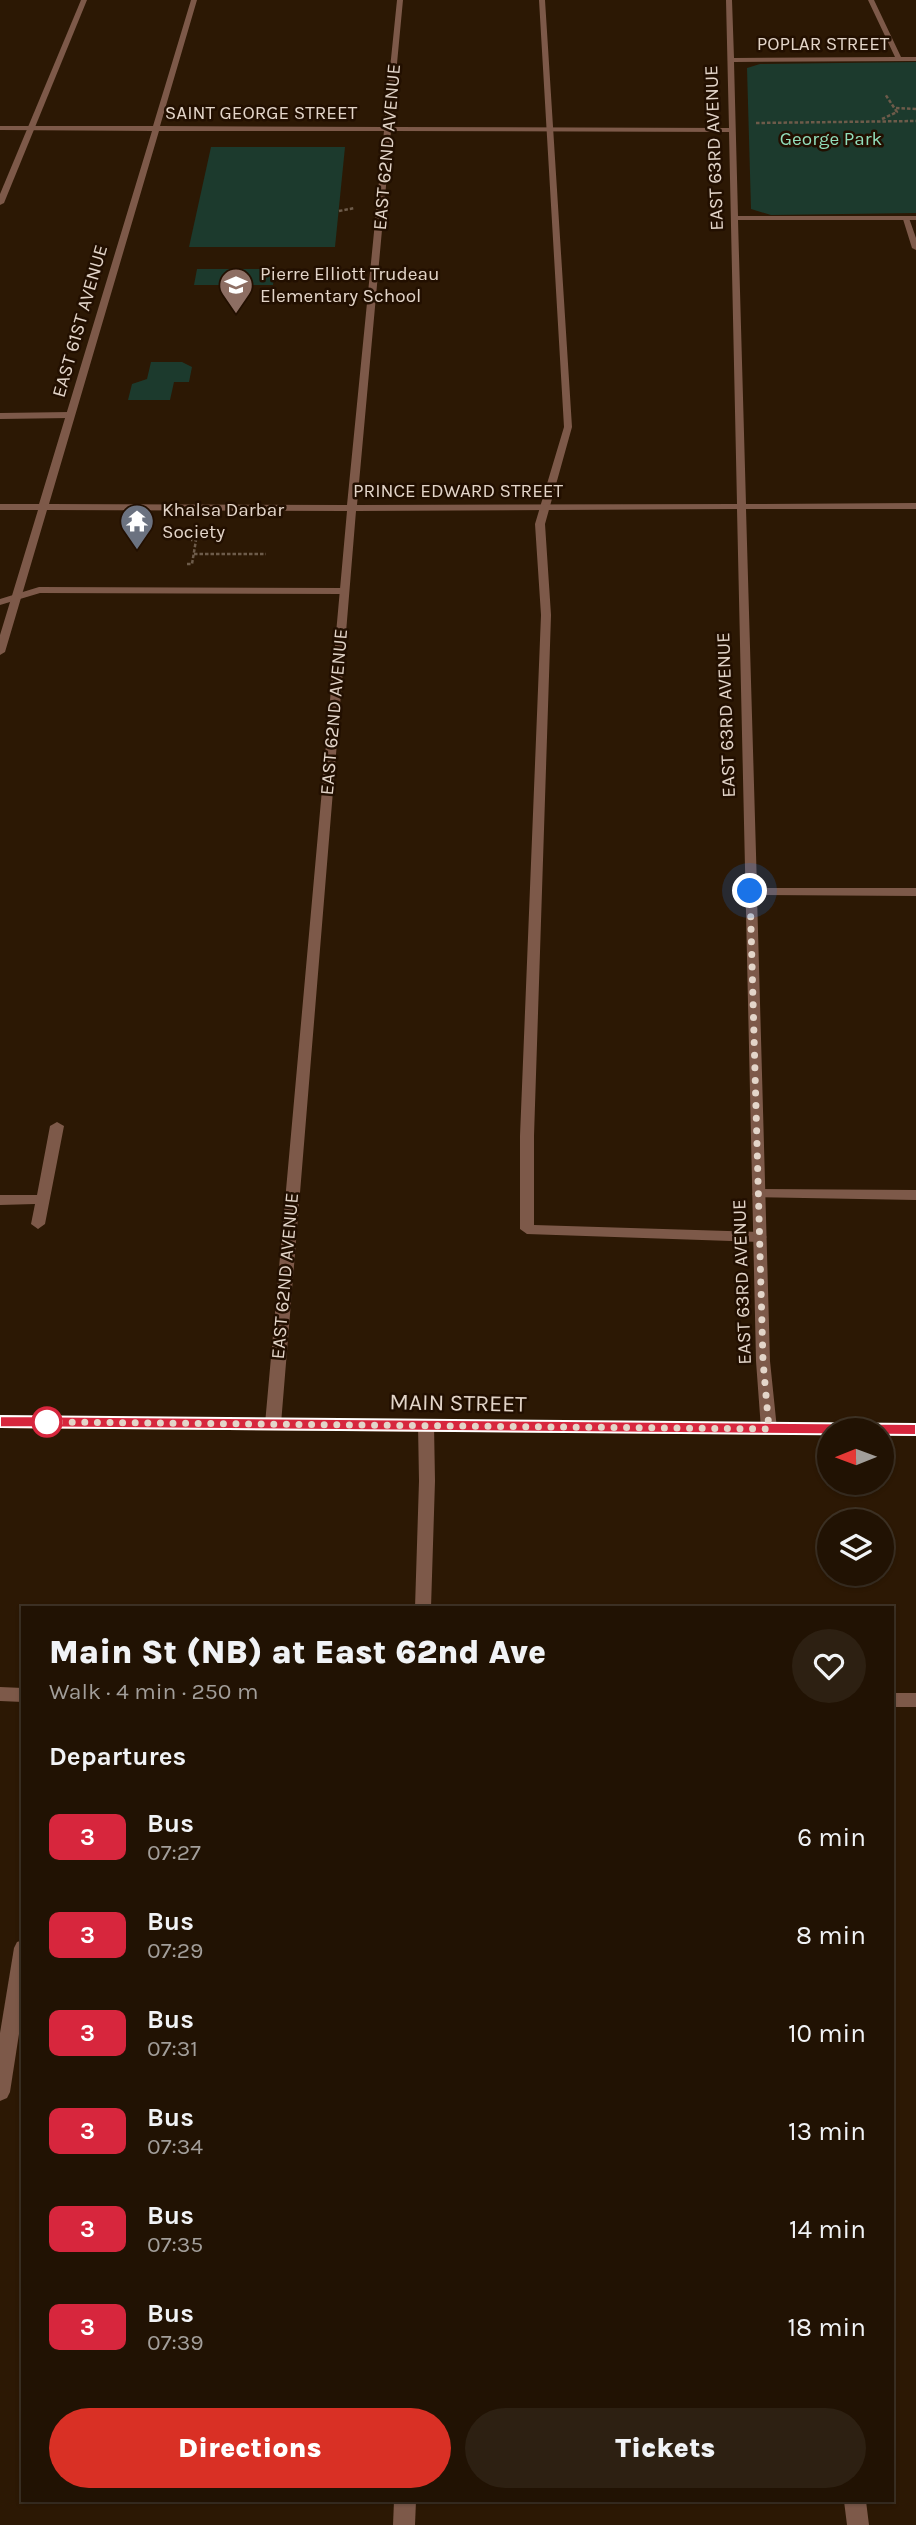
<!DOCTYPE html>
<html lang="en">
<head>
<meta charset="utf-8">
<style>
  body { margin:0; font-family:Karla,sans-serif; background:#2d2012; color:#f1f3f6; height:100vh; display:flex; flex-direction:column; font-size:26px; white-space:nowrap }
  * { box-sizing:border-box; margin:0 }
  p { font-size:23px; color:#a29e9a }
  .icon { flex:none; width:38px; height:38px; fill:none; stroke:currentColor; stroke-width:2; stroke-linecap:round; stroke-linejoin:round }
  .map { position:relative; flex:1; overflow:hidden }
  .sheet { position:absolute; left:21px; top:1606px; width:873px; height:896px; display:flex; flex-direction:column; background:#211203; border-radius:0px; box-shadow:0 2px 5px #0004,0 0 0 2px #3e3225 }
  .sheet>* { flex:none }
  .badge { padding:0 14px; border-radius:10px; font-size:24px; line-height:46px }
  .needle { width:46px; rotate:269deg }
  .buttons { position:absolute; left:817px; top:1418px; display:grid; gap:14px }
  .buttons a { display:grid; place-items:center; width:77px; height:77px; border-radius:50%; background:#211203; box-shadow:0 2px 5px #0004,0 0 0 2px #3e3225; font-size:35px }
  .you { position:absolute; width:35px; height:35px; margin:-18px; border:5px solid #fff; border-radius:50%; background:#1a73e8; box-shadow:0 0 0 10px #1a73e833 }
  .map>.badge { position:absolute; translate:-50% -50%; box-shadow:0 0 0 4px #fff }
  h2 { padding:0 28px; font-size:26px; line-height:63px }
  .round { display:grid; place-items:center; flex:none; width:74px; height:74px; border-radius:37px; background:#2d2012 }
  .head { display:flex; align-items:center; justify-content:space-between; height:119px; padding:0 28px }
  h1 { font-size:33px; font-weight:800; line-height:52px }
  .cta { display:flex; gap:14px; margin-top:auto; padding:14px 28px }
  .cta a { flex:1; height:80px; border-radius:42px; background:#d93025; color:#fff; font-size:28px; font-weight:800; line-height:80px; text-align:center }
  .cta a+a { background:#2d2012; color:#f1f3f6 }
  ul { padding:0; list-style:none }
  li { display:flex; align-items:center; gap:21px; height:98px; padding:0 28px }
  li div { flex:1 }
  li b { display:block; font-size:26px }
  li em { font-style:normal }
  li .badge { min-width:77px; font-weight:700; text-align:center }
  .map>svg:first-child { display:block }
  .green { fill:#1c3a2d }
  .lines { fill:none; stroke-linecap:round; stroke-linejoin:round }
  .path { stroke:#6d5b4a; stroke-width:2.5; stroke-dasharray:3.5 2; stroke-linecap:butt }
  .service { fill:#7d5949; fill-rule:evenodd }
  .minor { fill:#7d5949; fill-rule:evenodd }
  .secondary { fill:#b47a61; fill-rule:evenodd }
  .line { fill:#d7263d; stroke:#fff; stroke-width:2 }
  .walk { stroke:#e3d5c9; stroke-width:7; stroke-dasharray:0 12.6 }
  .stop-dot { fill:#fff; stroke:#d7263d; stroke-width:3.5 }
  .labels { text-anchor:middle; dominant-baseline:central; stroke-width:5; stroke-linejoin:round; paint-order:stroke }
  .far-street-label { font-size:19px; fill:#e3d5c9; stroke:#220f00 }
  .far-park-label { font-size:19px; fill:#92debb; stroke:#220f00 }
  .far-poi-label { font-size:19px; fill:#e3d5c9; stroke:#220f00; text-anchor:start }
  .street-label { font-size:23px; fill:#e3d5c9; stroke:#220f00 }
</style>
</head>
<body>
<div class="map">
<svg width="916" height="2525" viewBox="0 0 916 2525">
  <rect width="100%" height="100%" fill="#2c1804"/>
  <g class="green">
    <polygon points="916,62 916,213 771,215 751,209 747,68 760,64"/>
    <polygon points="211,147 345,147 335,247 189,247"/>
    <polygon points="197,269 275,269 273,285 194,285"/>
    <polygon points="151,362 182,362 192,367 189,382 174,382 170,400 128,400 132,384 147,379"/>
  </g>
  <g class="lines">
    <g class="path">
      <polyline points="896,108 916,109"/>
      <polyline points="882,119 897,112 885,94"/>
      <polyline points="756,123 916,121"/>
      <polyline points="339,211 355,208"/>
      <polyline points="194,554 266,554"/>
      <polyline points="187,564 192,564 196,540 191,540"/>
    </g>
    <g class="service">
      <polygon points="81,0 87,0 4,203 0,205 0,194"/>
      <polygon points="539,0 545,0 572,427 545,524 551,615 534,1136 534,1225 760,1232 767,1237 760,1242 527,1234 520,1229 520,1136 541,615 535,524 564,427"/>
      <polygon points="902,216 909,218 916,238 916,250 912,248"/>
      <polygon points="0,413 70,412 74,415 70,418 0,419"/>
      <polygon points="39,587 344,588 349,591 344,594 40,593 0,605 0,599"/>
      <polygon points="57,1122 64,1126 45,1224 38,1229 31,1224 35,1204 0,1205 0,1195 37,1195 50,1126"/>
      <polygon points="759,1189 916,1190 916,1200 754,1197 752,1194"/>
      <polygon points="0,1687 23,1688 23,1702 0,1701"/>
      <rect x="892" y="1693" width="24" height="14"/>
      <polygon points="23,1940 23,2008 10,2092 7,2098 0,2101 0,2033 14,1948 17,1942"/>
      <polygon points="844,2501 866,2501 869,2525 847,2525"/>
    </g>
    <g class="minor">
      <path d="M191,0H197L160,126L384,127L397,0H403L391,127L729,128L726,0H732L734,58L895,57L868,0H874L901,57H916V61L734,62L738,216H916V220H738L746,504L916,503V509H746L757,888H916V896L757,895L770,1361L777,1429L774,1433H764L761,1429L756,1361L737,509L356,511L281,1424L278,1428H268L265,1424L347,511L47,510L5,652L0,655V635L38,510H0V504H39L152,131L0,130V126H153ZM159,131H384L347,505L49,504ZM391,131L729,132L737,504L357,505Z"/>
      <polygon points="426,1419 431,1421 434,1425 435,1481 431,1608 415,1608 419,1481 418,1425 421,1421"/>
      <polygon points="394,2501 416,2501 415,2525 393,2525"/>
    </g>
    <polygon class="secondary" points="0,1416 916,1424 916,1436 882,1435 882,1430 830,1430 830,1435 0,1428"/>
  </g>
  <polygon class="line" points="0,1416 916,1424 916,1435 0,1427"/>
  <g class="lines">
    <polyline class="walk" points="47,1422 769,1429 763,1361 750,891"/>
  </g>
  <defs>
    <g id="school-pin" transform="scale(1.75)"><path d="M0 17L-7.5 6A9.5 9.5 0 1 1 7.5 6Z" fill="#8d6e63" stroke="#220f00"/><path d="M0-5L7-2L0 1L-7-2ZM-4 1L0 2.5L4 1V4Q0 6-4 4Z" fill="#fff"/></g>
    <g id="temple-pin" transform="scale(1.75)"><path d="M0 17L-7.5 6A9.5 9.5 0 1 1 7.5 6Z" fill="#6b7280" stroke="#220f00"/><path d="M0-6L5-2H3V0L6.5 2.5H4V6H1.5V3h-3V6H-4V2.5H-6.5L-3 0V-2H-5Z" fill="#fff"/></g>
  </defs>
  <g fill-rule="evenodd">
    <use href="#school-pin" x="236" y="285"/>
    <use href="#temple-pin" x="137" y="521"/>
  </g>
  <circle class="stop-dot" cx="47" cy="1422" r="14"/>
  <g class="labels">
    <g class="far-street-label">
      <text x="823" y="44">POPLAR STREET</text>
      <text x="261" y="113">SAINT GEORGE STREET</text>
      <text transform="translate(387 147) rotate(-85)">EAST 62ND AVENUE</text>
      <text transform="translate(714 148) rotate(-92)">EAST 63RD AVENUE</text>
      <text transform="translate(80 321) rotate(-74)">EAST 61ST AVENUE</text>
      <text x="458" y="491">PRINCE EDWARD STREET</text>
      <text transform="translate(334 712) rotate(-85)">EAST 62ND AVENUE</text>
      <text transform="translate(726 715) rotate(-92)">EAST 63RD AVENUE</text>
      <text transform="translate(285 1276) rotate(-85)">EAST 62ND AVENUE</text>
      <text transform="translate(742 1282) rotate(-92)">EAST 63RD AVENUE</text>
    </g>
    <g class="far-park-label">
      <text x="831" y="139">George Park</text>
    </g>
    <g class="far-poi-label">
      <text x="260" y="274">Pierre Elliott Trudeau<tspan x="260" dy="22">Elementary School</tspan></text>
      <text x="162" y="510">Khalsa Darbar<tspan x="162" dy="22">Society</tspan></text>
    </g>
    <g class="street-label">
      <text transform="translate(458 1403) rotate(1)">MAIN STREET</text>
    </g>
  </g>
</svg>
<div class="buttons">
<a><svg class="needle" viewBox="-14 -14 28 28"><path d="M0-13l5 13h-10z" fill="#e53935"/><path d="M0 13l5-13h-10z" fill="#a29e9a"/></svg></a>
<a><svg class="icon" aria-label="layers" viewBox="0 0 24 24"><path d="M12 4l9 5-9 5-9-5zM3 14l9 5 9-5"/></svg></a>
</div>
<div class="you" style="left:750px;top:891px"></div>
<section class="sheet">
<div class="head"><div><h1>Main St (NB) at East 62nd Ave</h1><p>Walk · 4 min · 250 m</p></div><a class="round"><svg class="icon" aria-label="heart" viewBox="0 0 24 24"><path d="M12 20l-8-8c-3-5 5-10 8-4 3-6 11-1 8 4z"/></svg></a></div>
<h2>Departures</h2>
<ul>
<li><span class="badge" style="background:#d7263d;color:#fff">3</span><div><b>Bus</b><p>07:27</p></div><em>6 min</em></li>
<li><span class="badge" style="background:#d7263d;color:#fff">3</span><div><b>Bus</b><p>07:29</p></div><em>8 min</em></li>
<li><span class="badge" style="background:#d7263d;color:#fff">3</span><div><b>Bus</b><p>07:31</p></div><em>10 min</em></li>
<li><span class="badge" style="background:#d7263d;color:#fff">3</span><div><b>Bus</b><p>07:34</p></div><em>13 min</em></li>
<li><span class="badge" style="background:#d7263d;color:#fff">3</span><div><b>Bus</b><p>07:35</p></div><em>14 min</em></li>
<li><span class="badge" style="background:#d7263d;color:#fff">3</span><div><b>Bus</b><p>07:39</p></div><em>18 min</em></li>
</ul>
<div class="cta"><a>Directions</a><a>Tickets</a></div>
</section>
</div>
</body>
</html>
